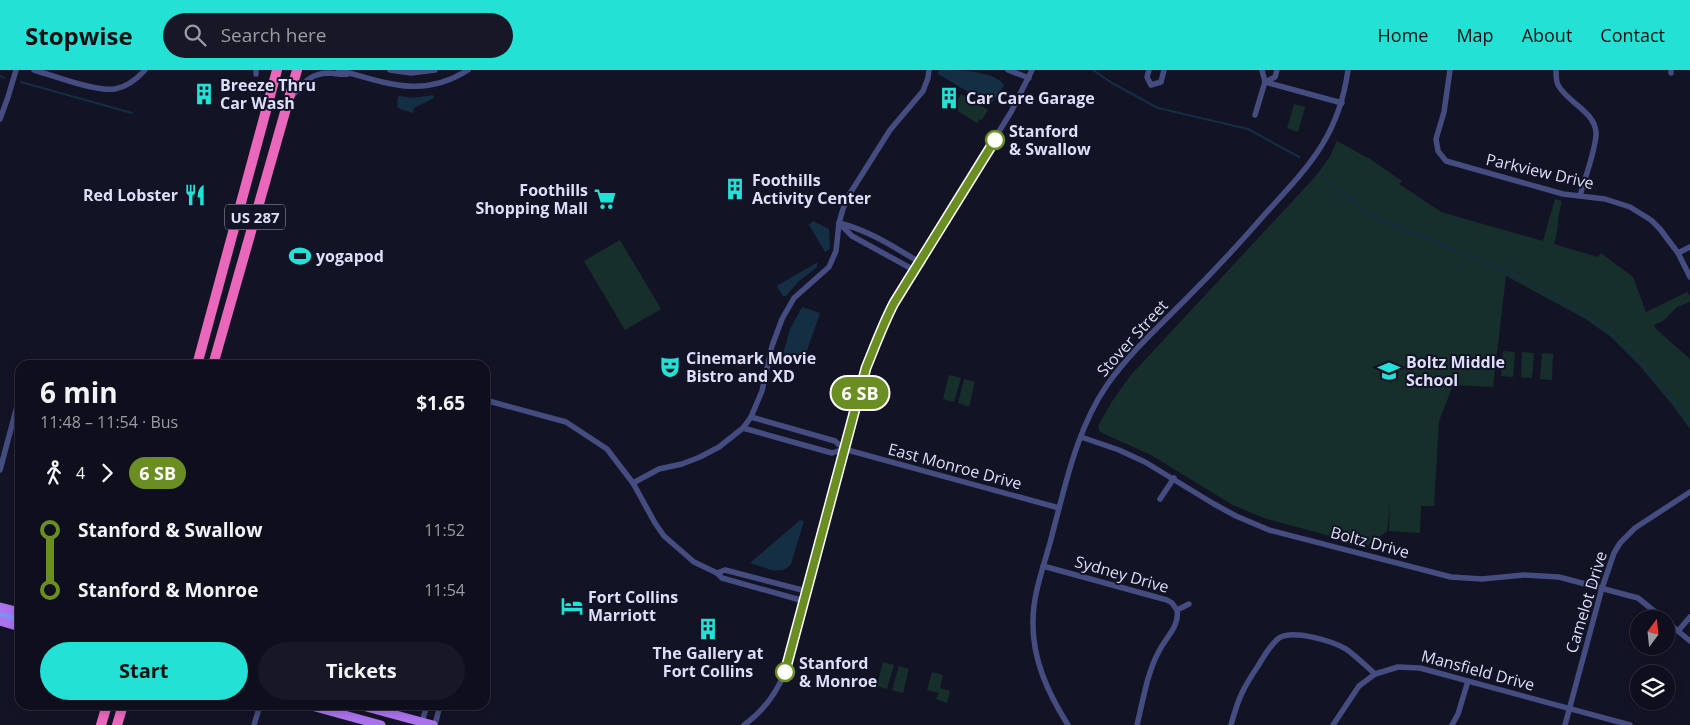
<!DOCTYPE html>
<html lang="en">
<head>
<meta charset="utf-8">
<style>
  body { margin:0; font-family:"Open Sans",sans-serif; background:#171725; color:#f1f3f6; height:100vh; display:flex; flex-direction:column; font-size:19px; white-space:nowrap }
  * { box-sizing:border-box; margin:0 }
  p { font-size:16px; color:#9b9ca3 }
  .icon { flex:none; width:28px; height:28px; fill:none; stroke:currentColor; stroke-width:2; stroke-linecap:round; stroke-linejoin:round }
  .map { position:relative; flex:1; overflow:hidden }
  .panel { position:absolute; left:15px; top:290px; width:475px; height:350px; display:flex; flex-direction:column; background:#0e0e1c; border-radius:15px; box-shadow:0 2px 8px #0003,0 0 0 1px #2e2e3b }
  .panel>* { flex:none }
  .badge { padding:0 10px; border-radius:16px; font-size:18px; line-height:32px }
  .needle { width:32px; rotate:15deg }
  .buttons { position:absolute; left:1630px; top:540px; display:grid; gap:10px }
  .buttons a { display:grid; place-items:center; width:45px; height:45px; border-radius:50%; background:#0e0e1c; box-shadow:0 2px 8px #0003,0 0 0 1px #2e2e3b; font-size:25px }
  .map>.badge { position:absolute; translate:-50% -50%; box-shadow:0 0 0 2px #fff }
  .legs { display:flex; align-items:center; gap:8px; height:55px; padding:0 25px; font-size:16px }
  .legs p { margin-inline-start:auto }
  .overview { display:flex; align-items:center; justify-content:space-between; height:85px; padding:0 25px }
  h1 { font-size:28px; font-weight:700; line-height:38px }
  .cta { display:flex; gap:10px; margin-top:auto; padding:10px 25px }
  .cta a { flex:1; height:58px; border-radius:30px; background:#23e1d4; color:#111; font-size:20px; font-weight:700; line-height:58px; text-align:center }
  .cta a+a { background:#171725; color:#f1f3f6 }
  ul { padding:0 25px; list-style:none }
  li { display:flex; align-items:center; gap:18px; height:60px; font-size:19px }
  li i { display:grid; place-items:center; width:8px; height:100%; margin:0 6px; background:currentColor }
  li i::after { content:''; width:12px; height:12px; margin:-6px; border:4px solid; border-radius:50%; background:#0e0e1c }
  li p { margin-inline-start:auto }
  li:first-child i { background:linear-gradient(#0000 50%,currentColor 0) }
  li:last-child i { background:linear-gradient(currentColor 50%,#0000 0) }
  header { display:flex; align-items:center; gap:30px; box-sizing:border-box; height:70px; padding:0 25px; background:#23e1d4; color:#111 }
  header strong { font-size:24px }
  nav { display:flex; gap:28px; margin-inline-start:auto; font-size:18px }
  .search { width:350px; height:45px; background:#171725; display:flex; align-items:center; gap:12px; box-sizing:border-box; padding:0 18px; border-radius:28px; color:#9b9ca3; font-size:19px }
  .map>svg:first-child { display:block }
  .green { fill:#172f2b }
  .water { fill:#142e44 }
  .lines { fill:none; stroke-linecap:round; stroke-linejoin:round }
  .stream { stroke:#142e44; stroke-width:2 }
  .street { stroke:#454c7f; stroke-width:5.5 }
  .secondary { stroke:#8190ee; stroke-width:9 }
  .primary { stroke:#aa73ec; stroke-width:9 }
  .highway { stroke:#ea68bc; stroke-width:10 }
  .line-1-casing { stroke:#fff; stroke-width:11 }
  .line-1 { stroke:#6b8e23; stroke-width:8 }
  .stop-1-dot { fill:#fff; stroke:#6b8e23; stroke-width:2.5 }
  .labels { text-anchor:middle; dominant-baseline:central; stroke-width:4; stroke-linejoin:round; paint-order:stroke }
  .shield { fill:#131326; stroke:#a0a2ba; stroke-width:1 }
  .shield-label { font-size:15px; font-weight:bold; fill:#dddffa }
  .poi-label { font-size:16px; font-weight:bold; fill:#dddffa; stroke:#131326; text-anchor:start }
  .stop-label { font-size:16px; font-weight:bold; fill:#dddffa; stroke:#131326; text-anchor:start }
  .street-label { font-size:16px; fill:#dddffa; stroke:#131326 }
</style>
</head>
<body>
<header>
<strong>Stopwise</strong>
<div class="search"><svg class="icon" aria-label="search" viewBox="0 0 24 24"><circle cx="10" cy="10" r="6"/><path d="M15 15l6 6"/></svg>Search here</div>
<nav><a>Home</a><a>Map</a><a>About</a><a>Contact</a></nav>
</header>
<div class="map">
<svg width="1690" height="655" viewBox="0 0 1690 655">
  <rect width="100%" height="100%" fill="#131326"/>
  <g class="green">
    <polygon points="961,24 988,40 982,50 980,49 977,53 953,38"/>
    <polygon points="1294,34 1305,37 1298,62 1287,58"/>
    <path d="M1337,71L1370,89L1402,111L1399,114L1441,142L1543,171L1555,129L1562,131C1557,146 1559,160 1554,174L1598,187L1601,183L1633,207L1646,242L1687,222L1690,226V232L1677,237L1663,251L1654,255L1656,259L1690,289V359L1674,337L1639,295L1611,267L1584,248L1506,206L1493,317L1453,315L1439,351L1434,436H1421L1420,463L1389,461L1390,434L1387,461L1367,476L1264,448L1247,441L1231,434L1151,385L1100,362L1098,356L1113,330L1130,306L1315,107L1329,88Z"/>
    <polygon points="620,170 661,239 625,260 584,191"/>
    <polygon points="1503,281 1515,282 1513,307 1501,306"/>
    <polygon points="1522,282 1534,283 1532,308 1521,307"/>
    <polygon points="1542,283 1553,284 1552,310 1540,309"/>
    <polygon points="949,305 961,308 954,332 943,329"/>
    <polygon points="964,309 975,312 969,337 958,333"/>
    <polygon points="883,592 894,595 887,619 877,616"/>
    <polygon points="899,596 909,599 903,623 892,620"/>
    <polygon points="932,602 943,605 940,618 950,621 947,633 936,629 939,623 927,620"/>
  </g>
  <g class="water">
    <path d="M939,0C957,0 993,0 1004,15L999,24L991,33H987L938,4Z"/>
    <polygon points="433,25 434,28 414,38 413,43 400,39 397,36 398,27 400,26 413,28"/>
    <polygon points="813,151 829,159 830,179 825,182 809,155"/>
    <polygon points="818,192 816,198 799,211 786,226 783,226 777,217 778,215"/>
    <polygon points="802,237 820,243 804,289 783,284 790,259"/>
    <path d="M800,450L804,451L791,494C781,507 764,497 750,493Z"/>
  </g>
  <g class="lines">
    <g class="stream">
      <polyline points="1093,0 1112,13 1158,38 1248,59 1299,87"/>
      <polyline points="0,6 4,8"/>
      <polyline points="21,12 132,43"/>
      <polyline points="1319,104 1372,146 1520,207 1583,244 1617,268"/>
      <polyline points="1623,274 1661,315 1690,352"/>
    </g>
    <g class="street">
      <path d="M34,0C54,6 96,22 115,19C127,17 137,9 145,0"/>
      <path d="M339,0C386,13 423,29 468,0"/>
      <polyline points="390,0 411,3 435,0"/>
      <polyline points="1008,0 1029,8"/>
      <polyline points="1149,0 1147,7 1151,15 1161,12 1164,0"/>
      <polyline points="1450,0 1444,42 1436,69 1438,81 1446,91 1563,124 1605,129 1630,137 1651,150 1660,159 1678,183 1690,207"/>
      <path d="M1556,0C1556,5 1556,11 1558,15C1568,33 1594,41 1596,62C1597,77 1584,110 1580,126"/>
      <polyline points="1671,0 1671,3"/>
      <polyline points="256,4 256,0"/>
      <polyline points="1265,12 1342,33"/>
      <polyline points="1265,12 1275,7 1277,0"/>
      <path d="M292,26C304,14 308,4 328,3C335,3 341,5 348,4"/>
      <polyline points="1255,45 1265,12 1262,0"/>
      <polyline points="0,49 8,27 16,0"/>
      <polyline points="839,153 852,166 914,200"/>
      <path d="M839,153C868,160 894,177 919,192"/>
      <polyline points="1678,183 1690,177"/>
      <polyline points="485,330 566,352 607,379 633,413 655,453 664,466 694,492 717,503 722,508 804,531"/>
      <polyline points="751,347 835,371 844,379 1059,438"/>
      <polyline points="743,358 832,383 844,379"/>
      <polyline points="1081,367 1119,380 1145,392 1214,434 1236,446 1269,460 1451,507 1482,509 1524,505 1559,507 1638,528 1664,549"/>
      <polyline points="0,400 20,325"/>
      <polyline points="633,413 659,399 682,394 700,387 719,377 743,358 751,347 762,321 772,276 782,249 794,228 829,197 836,181 839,153 843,139 849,125 890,60 923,21 928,8 929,0"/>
      <polyline points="1160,429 1174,408"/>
      <polyline points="1043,496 1167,530 1172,533 1177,540 1189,534"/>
      <polyline points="717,503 725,500 806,521"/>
      <polyline points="1666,551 1690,571"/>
      <polyline points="1678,561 1690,547"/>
      <polyline points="422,652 427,635"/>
      <polyline points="254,655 260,635"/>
      <polyline points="435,655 440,635"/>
      <path d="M744,655C764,641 776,624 785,602L866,298L886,248L929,175L1011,42L1032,0"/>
      <path d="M1068,655C1048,623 1032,589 1033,551C1033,523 1044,496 1051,469C1065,417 1076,360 1107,315C1129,284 1158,257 1185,230C1213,202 1240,173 1266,143C1309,96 1339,66 1348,0"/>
      <path d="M1137,655C1143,631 1147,603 1159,581C1166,567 1180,556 1177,540"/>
      <path d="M1231,655C1238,629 1243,618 1258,596C1264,586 1270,575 1279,568C1293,559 1332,571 1346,579C1356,586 1366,596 1375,604L1398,597L1420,598L1630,655"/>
      <polyline points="1333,655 1359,616 1375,604"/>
      <polyline points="1452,655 1458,644 1468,611"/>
      <polyline points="1565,655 1602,518 1614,483 1620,473 1635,458 1690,422"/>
    </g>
    <polyline class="secondary" points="0,544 20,549"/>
    <g class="primary">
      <polyline points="0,537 20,542"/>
      <polyline points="0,551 20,557"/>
      <polyline points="308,635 381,655"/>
      <polyline points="359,635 433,655"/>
    </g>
    <g class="highway">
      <polyline points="197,295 277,0"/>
      <polyline points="213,295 297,0"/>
      <polyline points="101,655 107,635"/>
      <polyline points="117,655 123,635"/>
    </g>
  </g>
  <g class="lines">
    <g class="line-1-casing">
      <path id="line-1" d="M785,602L866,298C875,276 883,254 894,233L995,70"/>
    </g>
    <use href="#line-1" class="line-1"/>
  </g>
  <defs>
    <g id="building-bare" transform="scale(1.725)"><path d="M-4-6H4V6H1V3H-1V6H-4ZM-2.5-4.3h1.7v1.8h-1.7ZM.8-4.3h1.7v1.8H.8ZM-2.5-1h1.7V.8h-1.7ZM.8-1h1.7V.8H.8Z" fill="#23e1d4" stroke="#131326" stroke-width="2.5" paint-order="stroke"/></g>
    <g id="restaurant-bare" transform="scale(1.725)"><path d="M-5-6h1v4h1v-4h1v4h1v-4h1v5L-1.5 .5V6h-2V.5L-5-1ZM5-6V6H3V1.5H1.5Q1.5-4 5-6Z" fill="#23e1d4" stroke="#131326" stroke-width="2.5" paint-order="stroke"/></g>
    <g id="supermarket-bare" transform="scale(1.725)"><path d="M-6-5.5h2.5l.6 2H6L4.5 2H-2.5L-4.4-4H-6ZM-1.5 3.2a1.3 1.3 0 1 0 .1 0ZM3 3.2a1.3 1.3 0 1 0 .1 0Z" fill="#23e1d4" stroke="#131326" stroke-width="2.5" paint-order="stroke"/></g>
    <g id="stadium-bare" transform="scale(1.725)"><path d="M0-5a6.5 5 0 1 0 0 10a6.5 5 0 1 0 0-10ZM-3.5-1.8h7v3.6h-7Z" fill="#23e1d4" stroke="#131326" stroke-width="2.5" paint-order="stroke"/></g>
    <g id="theatre-bare" transform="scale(1.725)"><path d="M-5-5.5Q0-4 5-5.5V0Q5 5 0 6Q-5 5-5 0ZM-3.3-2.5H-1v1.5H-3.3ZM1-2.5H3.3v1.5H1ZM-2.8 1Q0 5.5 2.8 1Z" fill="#23e1d4" stroke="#131326" stroke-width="2.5" paint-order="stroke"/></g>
    <g id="school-bare" transform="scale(1.725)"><path d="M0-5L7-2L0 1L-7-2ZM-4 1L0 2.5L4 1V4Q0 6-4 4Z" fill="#23e1d4" stroke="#131326" stroke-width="2.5" paint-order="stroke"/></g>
    <g id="hotel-bare" transform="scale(1.725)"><path d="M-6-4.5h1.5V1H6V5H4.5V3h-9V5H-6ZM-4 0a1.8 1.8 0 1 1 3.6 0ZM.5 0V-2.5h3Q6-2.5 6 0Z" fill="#23e1d4" stroke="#131326" stroke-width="2.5" paint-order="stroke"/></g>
  </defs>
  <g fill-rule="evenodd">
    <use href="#building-bare" x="204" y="24"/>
    <use href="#building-bare" x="949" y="28"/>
    <use href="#building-bare" x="735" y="119"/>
    <use href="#restaurant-bare" x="195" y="125"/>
    <use href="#supermarket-bare" x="605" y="129"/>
    <use href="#stadium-bare" x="300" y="186"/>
    <use href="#theatre-bare" x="670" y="297"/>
    <use href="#school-bare" x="1389" y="301"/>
    <use href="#hotel-bare" x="572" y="536"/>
    <use href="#building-bare" x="708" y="559"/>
  </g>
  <g class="stop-1-dot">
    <circle cx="995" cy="70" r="9"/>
    <circle cx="785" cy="602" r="9"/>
  </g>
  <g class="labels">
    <rect class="shield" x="225" y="134.5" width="60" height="25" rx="4"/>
    <g class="shield-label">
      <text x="255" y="147">US 287</text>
    </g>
    <g class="poi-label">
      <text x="220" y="15">Breeze Thru<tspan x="220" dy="18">Car Wash</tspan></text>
      <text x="966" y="28">Car Care Garage</text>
      <text x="752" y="110">Foothills<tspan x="752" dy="18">Activity Center</tspan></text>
      <text x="588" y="120" text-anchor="end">Foothills<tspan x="588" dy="18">Shopping Mall</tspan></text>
      <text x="178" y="125" text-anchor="end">Red Lobster</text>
      <text x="316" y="186">yogapod</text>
      <text x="686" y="288">Cinemark Movie<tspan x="686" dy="18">Bistro and XD</tspan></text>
      <text x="1406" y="292">Boltz Middle<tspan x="1406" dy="18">School</tspan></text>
      <text x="588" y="527">Fort Collins<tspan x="588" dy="18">Marriott</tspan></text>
      <text x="708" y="583" text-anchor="middle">The Gallery at<tspan x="708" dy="18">Fort Collins</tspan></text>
    </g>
    <g class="stop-label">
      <text x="1009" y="61">Stanford<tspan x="1009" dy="18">&amp; Swallow</tspan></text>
      <text x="799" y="593">Stanford<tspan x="799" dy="18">&amp; Monroe</tspan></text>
    </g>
    <g class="street-label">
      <text transform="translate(1540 101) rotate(13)">Parkview Drive</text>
      <text transform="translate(1132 268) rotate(-48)">Stover Street</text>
      <text transform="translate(955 396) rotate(15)">East Monroe Drive</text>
      <text transform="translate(1370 472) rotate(15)">Boltz Drive</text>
      <text transform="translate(1122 504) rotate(16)">Sydney Drive</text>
      <text transform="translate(1586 532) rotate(-73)">Camelot Drive</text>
      <text transform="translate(1478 600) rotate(15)">Mansfield Drive</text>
    </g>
  </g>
</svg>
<div class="buttons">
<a><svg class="needle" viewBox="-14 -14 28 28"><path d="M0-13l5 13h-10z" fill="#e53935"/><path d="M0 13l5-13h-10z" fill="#9b9ca3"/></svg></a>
<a><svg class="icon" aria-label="layers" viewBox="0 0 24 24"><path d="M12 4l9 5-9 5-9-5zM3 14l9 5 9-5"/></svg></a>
</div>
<b class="badge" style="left:860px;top:323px;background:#6b8e23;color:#fff">6 SB</b>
<section class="panel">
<div class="overview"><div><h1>6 min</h1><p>11:48 – 11:54 · Bus</p></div><b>$1.65</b></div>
<div class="legs"><svg class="icon" aria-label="walk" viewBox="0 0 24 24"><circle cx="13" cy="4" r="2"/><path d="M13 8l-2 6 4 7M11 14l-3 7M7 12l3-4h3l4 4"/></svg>4<svg class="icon" aria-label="forward" viewBox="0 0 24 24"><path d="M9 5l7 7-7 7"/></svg><b class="badge" style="background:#6b8e23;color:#fff">6 SB</b></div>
<ul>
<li><i style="color:#6b8e23"></i><b>Stanford &amp; Swallow</b><p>11:52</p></li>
<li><i style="color:#6b8e23"></i><b>Stanford &amp; Monroe</b><p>11:54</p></li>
</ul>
<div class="cta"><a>Start</a><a>Tickets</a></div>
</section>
</div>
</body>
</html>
